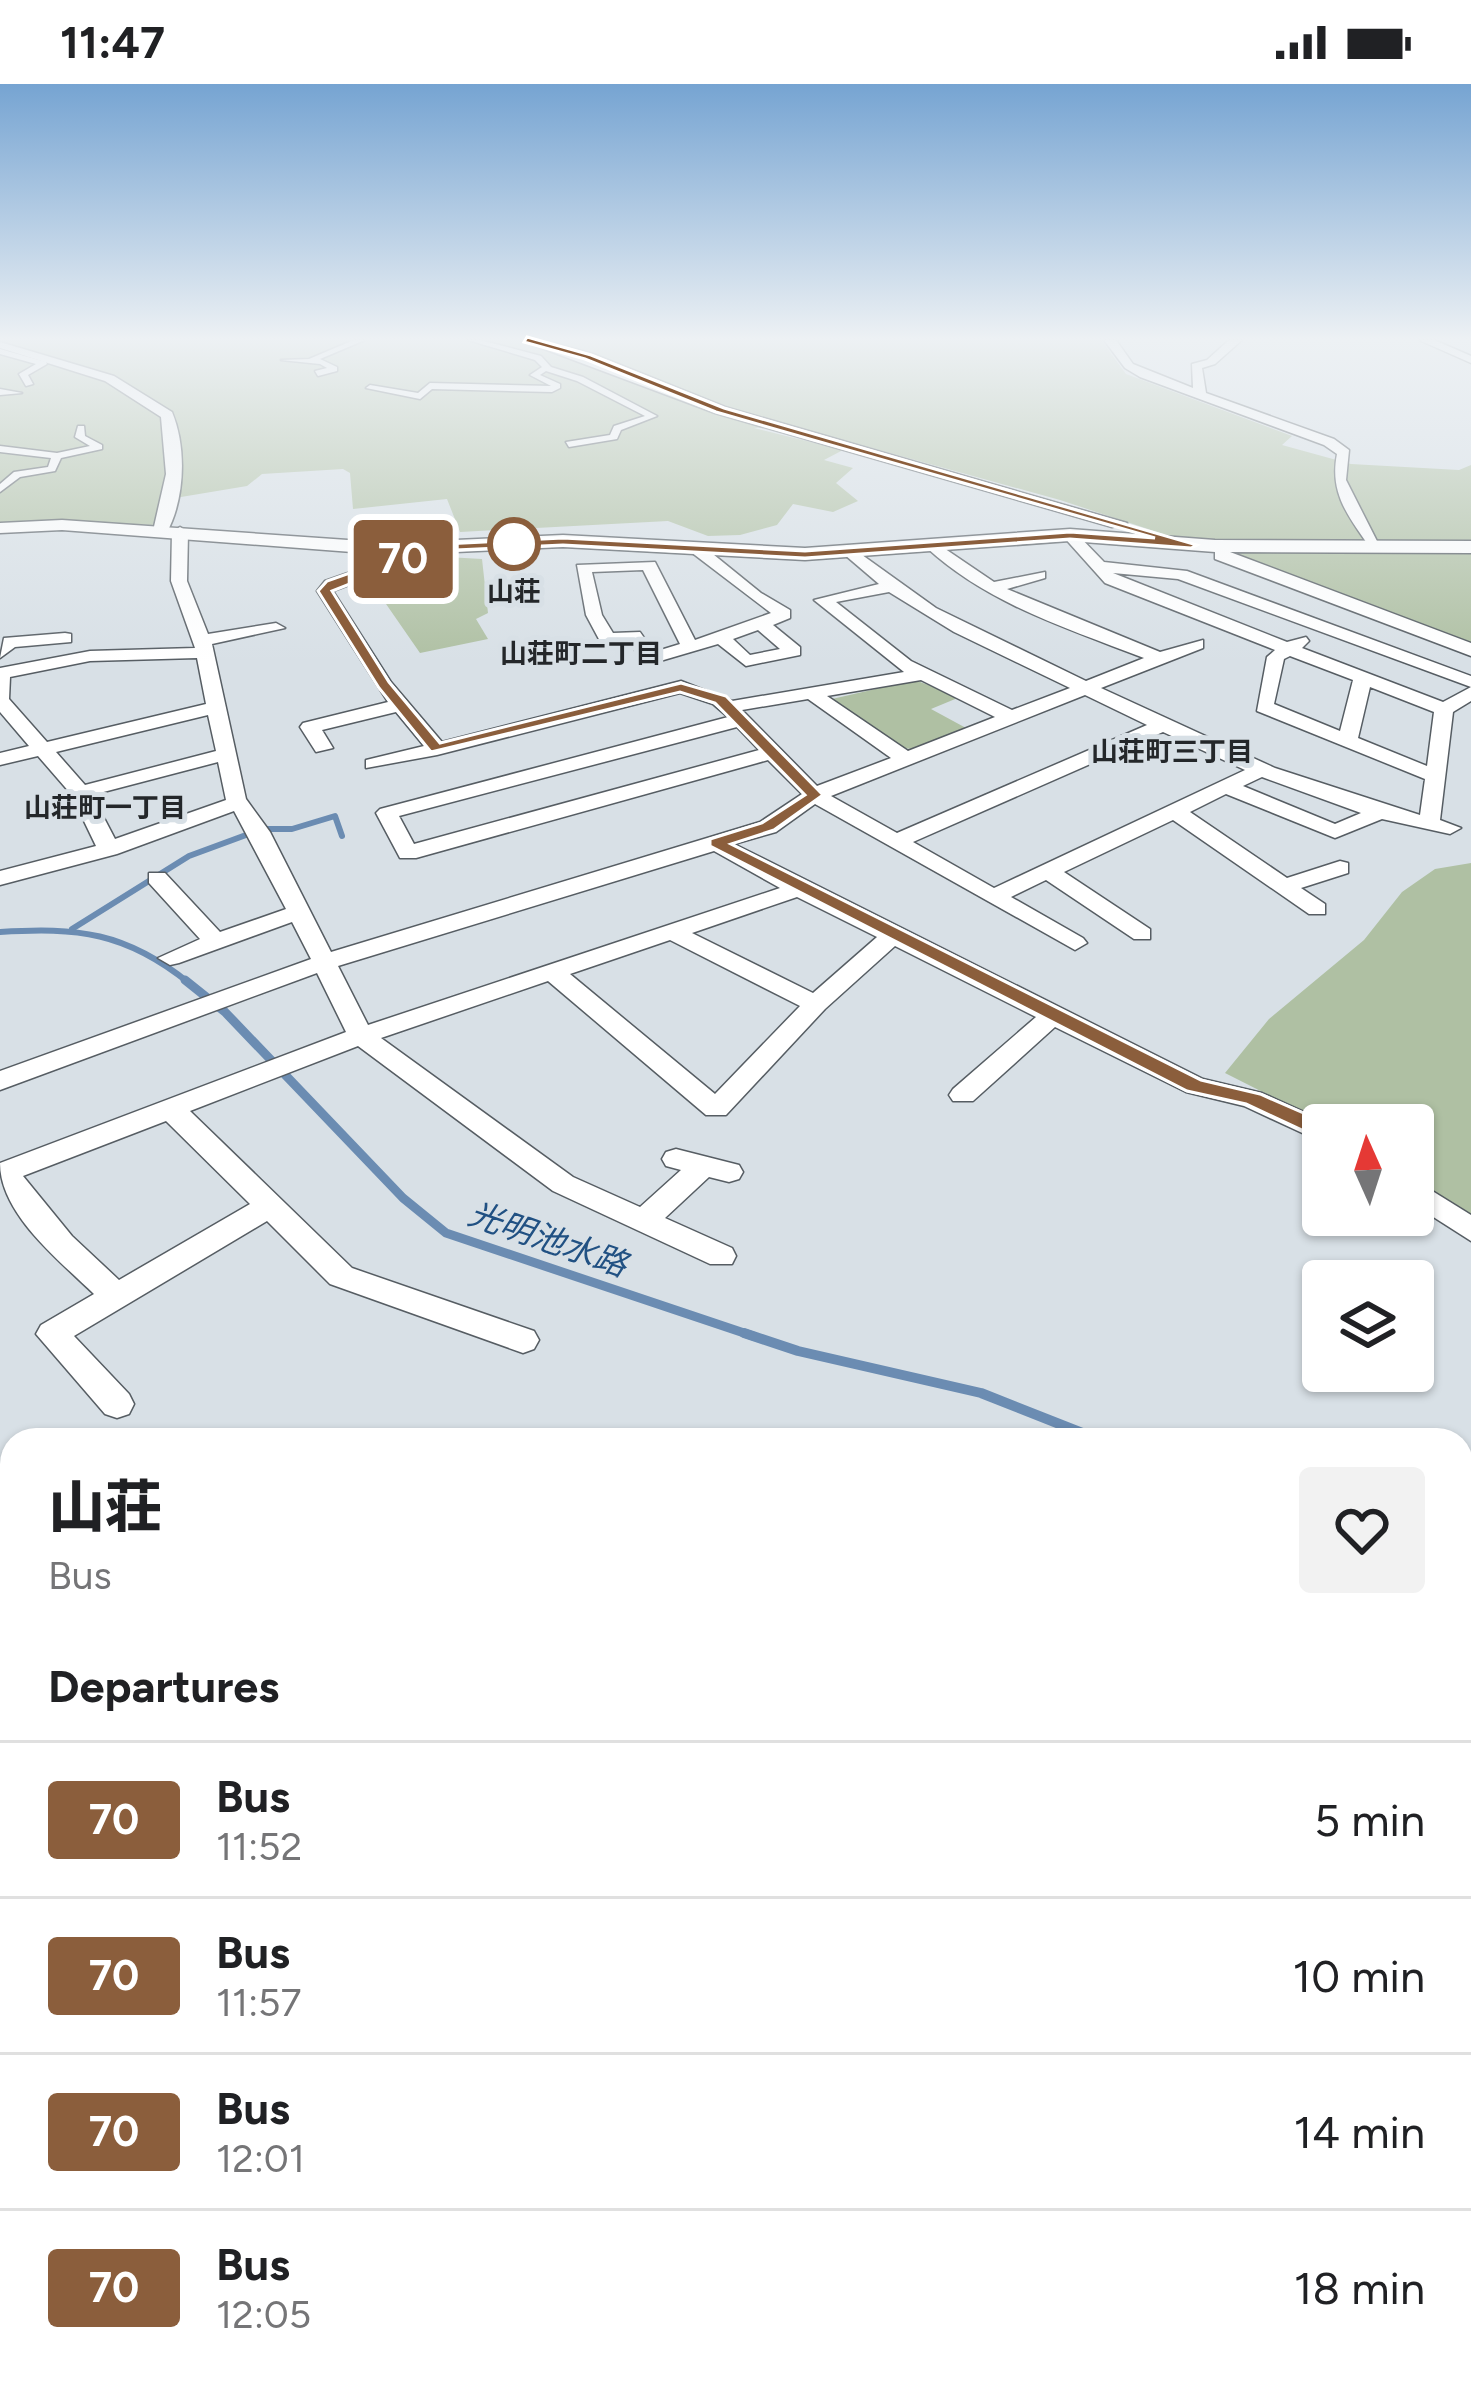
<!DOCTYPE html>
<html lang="en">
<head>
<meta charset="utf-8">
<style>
  body { margin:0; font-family:Figtree,"Noto Sans JP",sans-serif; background:#f2f2f2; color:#202124; height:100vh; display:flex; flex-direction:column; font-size:45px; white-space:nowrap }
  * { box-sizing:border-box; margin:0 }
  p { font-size:39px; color:#757577 }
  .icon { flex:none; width:66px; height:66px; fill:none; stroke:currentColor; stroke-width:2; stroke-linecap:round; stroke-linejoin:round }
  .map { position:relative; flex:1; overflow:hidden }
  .sheet { position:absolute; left:0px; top:1344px; width:1473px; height:963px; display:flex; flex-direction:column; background:#fff; border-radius:36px 36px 0 0; box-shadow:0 3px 9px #0004 }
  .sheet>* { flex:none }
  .badge { padding:0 24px; border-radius:9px; font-size:42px; line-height:78px }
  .needle { width:78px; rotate:357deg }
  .fabs { position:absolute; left:1302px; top:1020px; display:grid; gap:24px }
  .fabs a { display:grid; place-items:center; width:132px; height:132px; border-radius:12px; background:#fff; box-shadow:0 3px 9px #0004; font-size:60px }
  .map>.badge { position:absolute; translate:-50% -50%; box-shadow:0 0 0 6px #fff }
  h2 { padding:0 48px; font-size:45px; line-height:108px }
  .round { display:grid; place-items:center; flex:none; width:126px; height:126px; border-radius:12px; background:#f2f2f2 }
  .headline { display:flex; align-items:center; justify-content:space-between; height:204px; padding:0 48px }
  h1 { font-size:57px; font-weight:800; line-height:90px }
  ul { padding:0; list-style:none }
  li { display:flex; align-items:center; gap:36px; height:156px; padding:0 48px; border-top:3px solid #e0e0e0 }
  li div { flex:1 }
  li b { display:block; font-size:45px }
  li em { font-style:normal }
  li .badge { min-width:132px; font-weight:700; text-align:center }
  .status { display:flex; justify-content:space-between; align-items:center; height:84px; padding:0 60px; background:#fff; direction:ltr }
  .status svg { height:33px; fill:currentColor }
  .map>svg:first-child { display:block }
  .green { fill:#afc0a3 }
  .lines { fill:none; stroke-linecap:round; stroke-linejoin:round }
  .stream-far2 { stroke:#6b8cb2; stroke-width:6 }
  .stream-far1 { stroke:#6b8cb2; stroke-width:9 }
  .stream { stroke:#6b8cb2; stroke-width:10 }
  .pedestrian-casing { stroke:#565d63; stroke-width:3 }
  .minor-casing { stroke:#565d63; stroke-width:3 }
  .tertiary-casing { stroke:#565d63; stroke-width:3 }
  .pedestrian { fill:#fff; fill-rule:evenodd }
  .minor { fill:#fff; fill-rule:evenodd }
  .tertiary { fill:#fff; fill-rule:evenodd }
  .line { fill:#8b5e3c; stroke:#fff; stroke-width:3 }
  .stop-dot { fill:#fff; stroke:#8b5e3c; stroke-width:6 }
  .labels { text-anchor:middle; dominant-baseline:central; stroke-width:10; stroke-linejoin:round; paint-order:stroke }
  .far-stop-label { font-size:27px; font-weight:bold; fill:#24272a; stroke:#d8e0e6 }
  .far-neighbourhood-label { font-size:27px; font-weight:bold; fill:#24272a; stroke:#d8e0e6 }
  .water-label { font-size:33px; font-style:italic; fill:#215183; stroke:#d8e0e6 }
</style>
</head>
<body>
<div class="status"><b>11:47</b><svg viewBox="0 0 49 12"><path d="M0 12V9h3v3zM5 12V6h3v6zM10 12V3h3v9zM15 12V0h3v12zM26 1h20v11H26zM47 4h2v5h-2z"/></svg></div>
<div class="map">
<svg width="1471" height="2305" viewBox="0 0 1471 2305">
  <rect width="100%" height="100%" fill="#d8e0e6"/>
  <g class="green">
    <polygon points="0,256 1101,256 1126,290 1292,352 1282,361 1351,380 1459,386 1471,381 1471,565 1242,476 1060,416 789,341 754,344 843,366 824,376 853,384 836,399 858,417 833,428 793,420 777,441 740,451 708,452 668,437 460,448 447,415 353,425 350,389 343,385 262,390 247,402 169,415 160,437 152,441 62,437 0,440"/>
    <polygon points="412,471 482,475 488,529 476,535 488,555 420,569 368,494 408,479"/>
    <polygon points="915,596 960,613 931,625 966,644 912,665 902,664 832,615"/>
    <polygon points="1471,779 1471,1137 1413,1098 1413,1041 1328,1041 1225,989 1269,935 1364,856 1402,808 1435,785"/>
  </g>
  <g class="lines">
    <g class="stream-far2">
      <polyline points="267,745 292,745 335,732 342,752"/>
      <polyline points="72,845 189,772 246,751"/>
      <path d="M0,848C77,843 126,848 189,899"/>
    </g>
    <polyline class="stream-far1" points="185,896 225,928 403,1114 446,1149 753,1252"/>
    <g class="stream">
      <polyline points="744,1249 798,1267 981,1309 1100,1356"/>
      <polyline points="1461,1586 1471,1591"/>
    </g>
    <g class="pedestrian-casing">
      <g id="pedestrian">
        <polygon points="354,256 365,256 320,275 337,283 337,287 318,292 315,287 327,284 320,280 281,276 309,275"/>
        <polygon points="468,256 480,256 541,272 551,283 583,293 657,332 621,346 617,355 569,363 566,358 610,351 614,342 645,332 577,297 546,287 540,291 560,300 560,304 552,308 432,305 420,315 366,304 370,301 418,309 430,299 551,302 530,291 542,283 535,276"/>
        <polygon points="0,265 46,278 47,280 28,291 33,300 26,302 19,290 36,280 0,270"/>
        <polygon points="0,305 22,309 0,311"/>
        <polygon points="78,342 84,342 85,352 102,361 102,365 61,374 55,387 20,393 0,408 0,400 14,388 48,383 51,374 0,368 0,362 57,369 90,362 75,353"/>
      </g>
    </g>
    <g class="minor-casing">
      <g id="minor">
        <path d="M1104,256H1116L1133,280L1193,304L1192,280L1207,276L1229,256H1242L1215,280L1202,284L1206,309L1334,355L1349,366L1346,396L1381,465H1371C1349,433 1329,410 1337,370L1324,361L1140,293L1125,284Z"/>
        <polygon points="1419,256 1434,256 1471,272 1471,279"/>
        <path d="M0,258L114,292L172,328C187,364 185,416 166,450L153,447L166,390L161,333L105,297L0,264Z"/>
        <path d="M180,443L188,448L187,497L208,550L276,539L285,544L212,560L246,715L270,748L331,868L760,738L802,710L768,676L416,774H400L376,729L380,725L728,633L713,620L680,609L437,671L366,684V676L424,662L396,628L322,646L333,664L316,668L300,643L303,639L388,618L317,507L325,497L397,472L408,460L416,465L409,478L333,507L391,598L442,658L681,597L732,617L904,588L814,516L879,500L845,471L843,468L851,463L936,524L1086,597L1144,574C1069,545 988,520 927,464L924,461L932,456L994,498L1045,488V494L1007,505L1160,568L1203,556V564L1101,604L1275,684L1420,731L1425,695L1257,627L1267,573L1275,566L1105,499L1062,451L1075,448L1104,478L1187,487L1471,592V617L1453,628L1440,736L1461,744L1450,750L1382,735L1335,754L1226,710L1190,728L1287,794L1340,777L1348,779V789L1301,804L1325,820V830H1309L1173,736L1064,788L1150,845V855H1134L1046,796L1011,813L1083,854L1087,859L1075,866L815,720L776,748L734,760L1203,995L1262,1009L1333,1041H1323V1056L1313,1054L1244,1022L1186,1008L1055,943L973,1017H953L949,1011L953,1005L1036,933L895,862L825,925L726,1031H706L548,897L381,954L573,1093L640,1123L681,1086L666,1082L662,1075L666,1068L676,1065L739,1081L743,1088L739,1095L729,1098L709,1093L665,1134L732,1164L736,1172L732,1180H710L553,1107L358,962L190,1027L352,1184L534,1247L539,1256L534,1265L523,1269L330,1200L267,1137L74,1252L129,1310L134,1320L129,1330L117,1334L105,1330L36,1250L41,1241L94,1210C59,1176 0,1130 0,1079L346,948L317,889L0,1006V987L311,875L292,838L179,879L170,881L158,874L200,855L149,799V789H165L220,848L286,825L234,727L117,770L0,801V787L96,762L71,710L38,672L0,681V669L29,662L0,628V584L90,567L195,564L171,497L172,448ZM1113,489L1178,495L1471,603L1443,618L1302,564L1309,557L1306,553L1287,558ZM889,508L954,548L1070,604L1012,626L911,577L836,518ZM1290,572L1353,596L1340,647L1274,620L1284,575ZM197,574L206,620L47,658L9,615L10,593L90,577ZM921,596L995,633L908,667L827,612ZM1370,603L1434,628L1427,682L1358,654ZM1085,611L1147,641L897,749L831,712ZM808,615L891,674L817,702L742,626ZM208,631L216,667L85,701L56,668ZM737,643L759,666L414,760L399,732ZM1163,648L1245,686L994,804L913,758ZM218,678L226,716L115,755L92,711ZM1262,693L1361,729L1335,740L1243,702ZM714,767L780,804L368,941L338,882ZM797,813L877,853L813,909L692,849ZM670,856L800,922L715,1010L570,890ZM166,1037L250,1120L119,1196L72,1152L23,1092Z"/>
        <path d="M691,462H703L761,509L790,526V534L773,541L800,563V571L746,582L718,560L650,580L644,579L629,558L601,559L586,531L577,481L655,478L695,556L771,529L691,468ZM643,486L680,560L654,568L640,548L613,549L602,531L592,488ZM758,546L780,565L750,571L733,555Z"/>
        <polygon points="65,549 71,550 71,558 15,563 0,574 4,554"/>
        <polygon points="1413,1095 1471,1131 1471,1157 1413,1120"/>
      </g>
    </g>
    <g class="tertiary-casing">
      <g id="tertiary">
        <polygon points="520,256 542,256 593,270 725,323 1127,439 1112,443 715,329"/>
        <polygon points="62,436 391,459 563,451 805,464 1070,445 1215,456 1471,457 1471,469 1230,468 1471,559 1471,572 1215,475 1215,468 1070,457 805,476 563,463 391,471 62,446 0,449 0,439"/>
      </g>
    </g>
    <use href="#pedestrian" class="pedestrian"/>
    <use href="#minor" class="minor"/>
    <use href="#tertiary" class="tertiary"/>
  </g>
  <linearGradient id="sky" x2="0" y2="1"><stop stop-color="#76a4d2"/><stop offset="0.44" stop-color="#edf1f4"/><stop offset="1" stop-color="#edf1f4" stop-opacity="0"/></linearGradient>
  <rect width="1471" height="579" fill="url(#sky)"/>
  <polygon class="line" points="527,253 591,271 724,324 1197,461 1191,464 1070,455 805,474 563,461 412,468 408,477 332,507 389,598 440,659 681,599 726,612 823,711 774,746 731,760 1201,996 1260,1010 1331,1041 1331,1052 1315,1052 1246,1020 1187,1007 710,762 710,755 762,739 805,711 715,619 680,608 431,668 379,604 318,507 327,497 398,472 403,462 563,454 805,467 1070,448 1155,454 716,328 585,275 524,258"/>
  <circle class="stop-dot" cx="514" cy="460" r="24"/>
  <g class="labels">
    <g class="far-stop-label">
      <text x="514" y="507">山荘</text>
    </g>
    <g class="far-neighbourhood-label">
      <text x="581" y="569">山荘町二丁目</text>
      <text x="1172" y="667">山荘町三丁目</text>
      <text x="105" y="723">山荘町一丁目</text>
    </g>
    <g class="water-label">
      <text transform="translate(548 1155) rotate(19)">光明池水路</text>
    </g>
  </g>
</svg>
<div class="fabs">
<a><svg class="needle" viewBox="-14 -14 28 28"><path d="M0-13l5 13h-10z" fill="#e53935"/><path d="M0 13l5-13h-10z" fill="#757577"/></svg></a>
<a><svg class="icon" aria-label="layers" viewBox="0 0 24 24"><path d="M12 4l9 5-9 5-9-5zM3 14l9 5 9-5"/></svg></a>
</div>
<b class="badge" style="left:403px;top:475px;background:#8b5e3c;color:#fff">70</b>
<section class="sheet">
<div class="headline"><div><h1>山荘</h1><p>Bus</p></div><a class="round"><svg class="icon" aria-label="heart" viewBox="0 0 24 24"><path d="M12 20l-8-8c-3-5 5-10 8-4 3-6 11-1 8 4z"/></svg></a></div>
<h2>Departures</h2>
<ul>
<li><span class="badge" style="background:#8b5e3c;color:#fff">70</span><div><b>Bus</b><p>11:52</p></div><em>5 min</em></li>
<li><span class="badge" style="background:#8b5e3c;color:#fff">70</span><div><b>Bus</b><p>11:57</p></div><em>10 min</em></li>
<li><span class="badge" style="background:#8b5e3c;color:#fff">70</span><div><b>Bus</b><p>12:01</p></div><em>14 min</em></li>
<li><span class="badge" style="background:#8b5e3c;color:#fff">70</span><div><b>Bus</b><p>12:05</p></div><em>18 min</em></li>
</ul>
</section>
</div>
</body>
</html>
